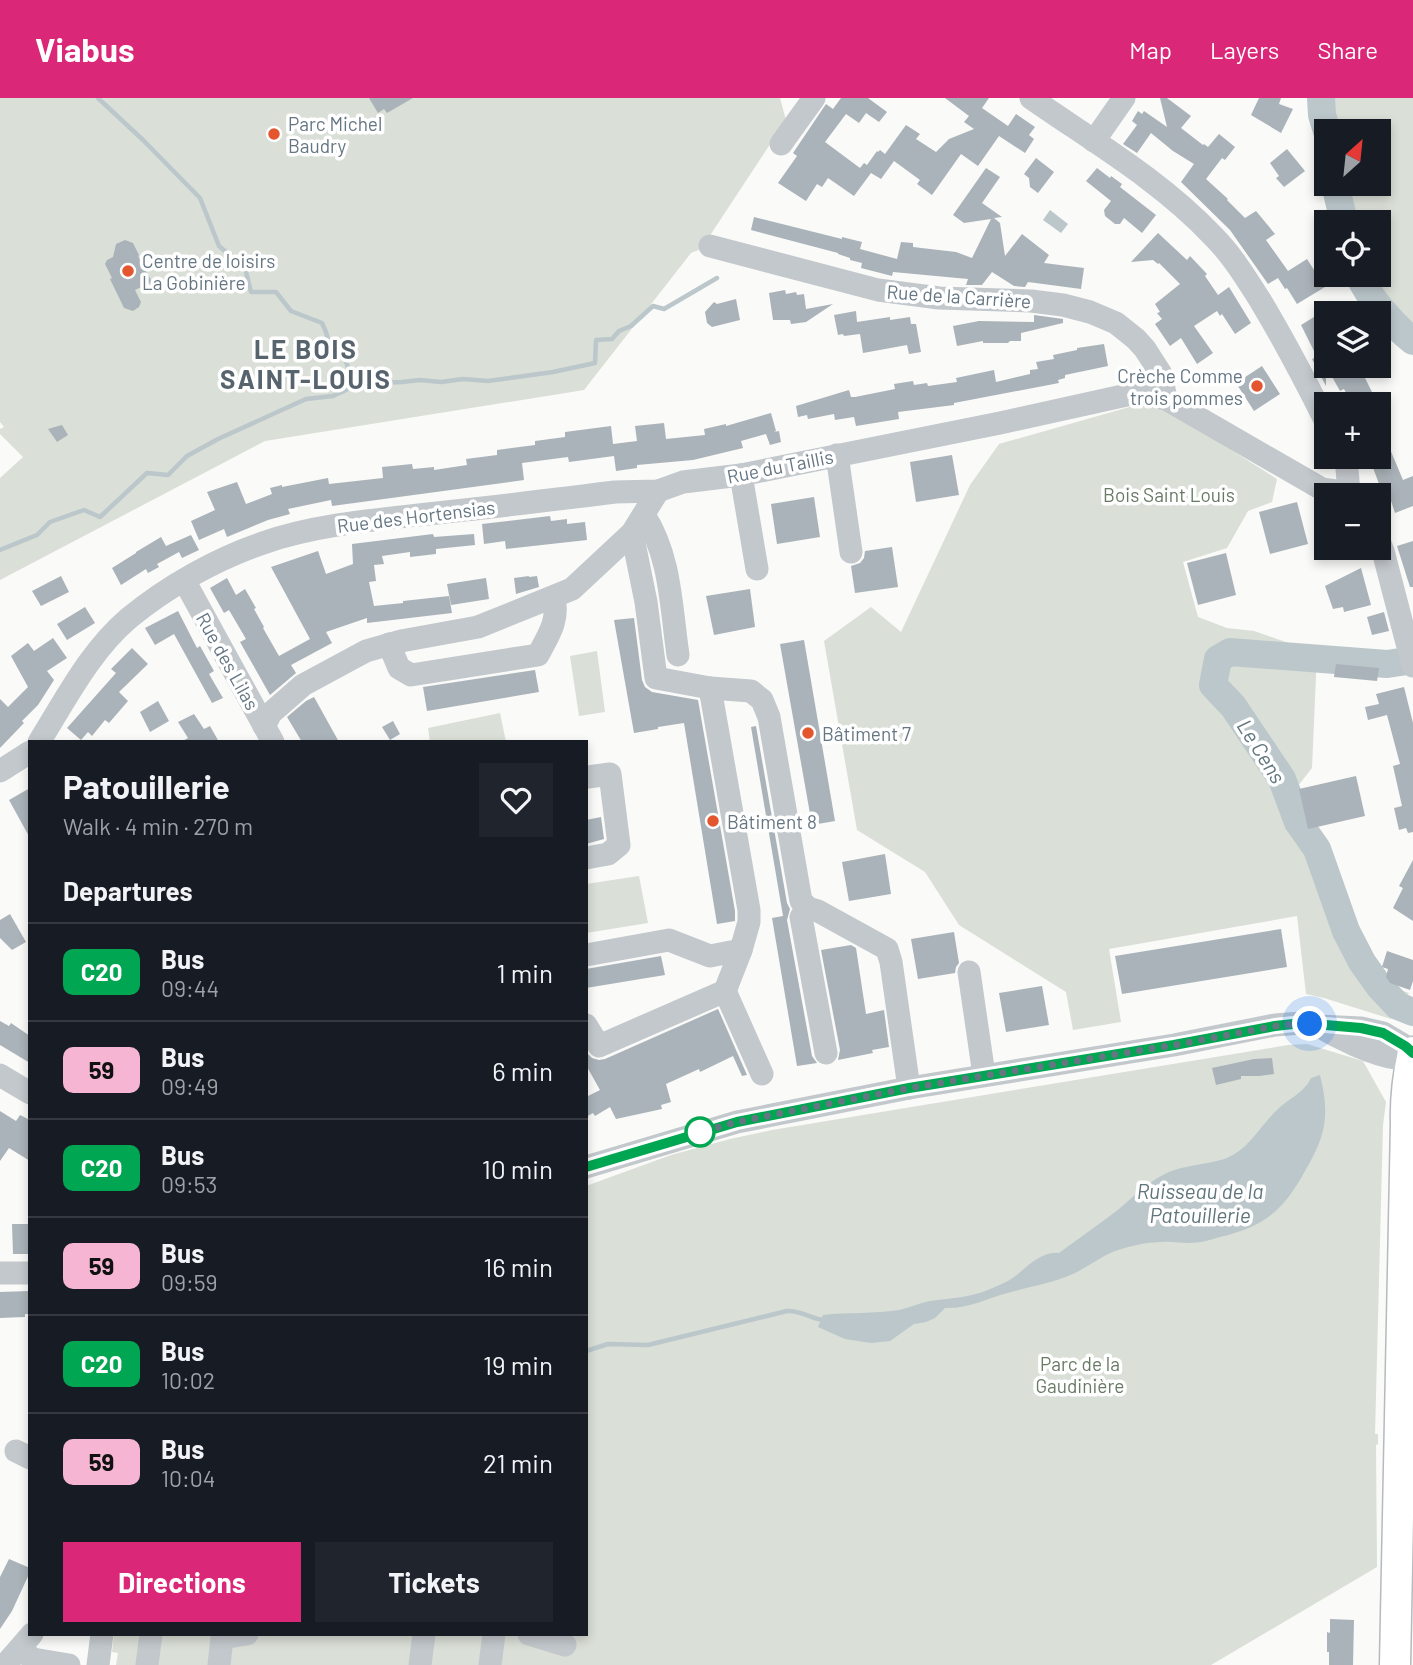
<!DOCTYPE html>
<html lang="en">
<head>
<meta charset="utf-8">
<style>
  body { margin:0; font-family:Barlow,sans-serif; background:#20242c; color:#f1f3f6; height:100vh; display:flex; flex-direction:column; font-size:26px; white-space:nowrap }
  * { box-sizing:border-box; margin:0 }
  p { font-size:23px; color:#9ea1a6 }
  .icon { flex:none; width:38px; height:38px; fill:none; stroke:currentColor; stroke-width:2; stroke-linecap:round; stroke-linejoin:round }
  .map { position:relative; flex:1; overflow:hidden }
  .drawer { position:absolute; left:28px; top:642px; width:560px; height:896px; display:flex; flex-direction:column; background:#171b24; border-radius:0px; box-shadow:0 4px 10px #0003 }
  .drawer>* { flex:none }
  .badge { padding:0 14px; border-radius:10px; font-size:24px; line-height:46px }
  .needle { width:46px; rotate:27deg }
  .fabs { position:absolute; left:1314px; top:21px; display:grid; gap:14px }
  .fabs a { display:grid; place-items:center; width:77px; height:77px; border-radius:0px; background:#171b24; box-shadow:0 4px 10px #0003; font-size:35px }
  .you { position:absolute; width:35px; height:35px; margin:-18px; border:5px solid #fff; border-radius:50%; background:#1a73e8; box-shadow:0 0 0 10px #1a73e833 }
  .map>.badge { position:absolute; translate:-50% -50%; box-shadow:0 0 0 4px #fff }
  h2 { padding:0 35px; font-size:26px; line-height:63px }
  .round { display:grid; place-items:center; flex:none; width:74px; height:74px; border-radius:0px; background:#20242c }
  .overview { display:flex; align-items:center; justify-content:space-between; height:119px; padding:0 35px }
  h1 { font-size:33px; font-weight:700; line-height:52px }
  .cta { display:flex; gap:14px; margin-top:auto; padding:14px 35px }
  .cta a { flex:1; height:80px; border-radius:0px; background:#db2777; color:#fff; font-size:28px; font-weight:700; line-height:80px; text-align:center }
  .cta a+a { background:#20242c; color:#f1f3f6 }
  ul { padding:0; list-style:none }
  li { display:flex; align-items:center; gap:21px; height:98px; padding:0 35px; border-top:2px solid #363941 }
  li div { flex:1 }
  li b { display:block; font-size:26px }
  li em { font-style:normal }
  li .badge { min-width:77px; font-weight:700; text-align:center }
  header { display:flex; align-items:center; gap:42px; box-sizing:border-box; height:98px; padding:0 35px; background:#db2777; color:#fff }
  header strong { font-size:33px }
  nav { display:flex; gap:38px; margin-inline-start:auto; font-size:24px }
  .map>svg:first-child { display:block }
  .green { fill:#dadfd7 }
  .water { fill:#bbc7cb }
  .lines { fill:none; stroke-linecap:round; stroke-linejoin:round }
  .stream { stroke:#bbc7cb; stroke-width:4.5 }
  .river { stroke:#bbc7cb; stroke-width:28 }
  .building { fill:#aab3b9 }
  .major-casing { stroke:#b5babe; stroke-width:33 }
  .minor { stroke:#c3c8cc; stroke-width:23 }
  .major { stroke:#fff; stroke-width:30 }
  .line-casing { stroke:#fff; stroke-width:16 }
  .line { stroke:#00a651; stroke-width:10 }
  .walk { stroke:#657683; stroke-width:7; stroke-dasharray:0 12.6 }
  .poi-dot { fill:#e4572e; stroke:#fff; stroke-width:2.5 }
  .stop-dot { fill:#fff; stroke:#00a651; stroke-width:3.5 }
  .labels { text-anchor:middle; dominant-baseline:central; stroke-width:7; stroke-linejoin:round; paint-order:stroke }
  .poi-label { font-size:19px; fill:#657683; stroke:#fff; text-anchor:start }
  .street-label { font-size:19px; fill:#657683; stroke:#fff }
  .park-label { font-size:19px; fill:#687a64; stroke:#fff }
  .water-label { font-size:21px; font-style:italic; fill:#60757c; stroke:#fff }
  .district-label { font-size:26px; font-weight:bold; letter-spacing:2px; fill:#57646e; stroke:#fff }
</style>
</head>
<body>
<header>
<strong>Viabus</strong>
<nav><a>Map</a><a>Layers</a><a>Share</a></nav>
</header>
<div class="map">
<svg width="1413" height="1567" viewBox="0 0 1413 1567">
  <rect width="100%" height="100%" fill="#fafaf8"/>
  <g class="green">
    <polygon points="0,0 780,0 786,22 701,151 691,155 584,292 265,343 0,482 0,380 23,359 0,336 0,331 4,329 0,324"/>
    <polygon points="1327,0 1413,0 1413,236 1370,187 1364,177 1379,177 1379,124 1350,124 1341,86 1379,86 1379,33 1332,33"/>
    <path d="M1140,306L1150,308L1173,315L1277,381L1272,404L1248,413L1227,450L1183,464L1198,519L1227,530L1254,533L1317,555L1312,670L1294,693L1308,732L1328,760L1334,772L1349,829L1364,846L1377,876C1390,881 1394,891 1409,895L1395,919L1391,921L1324,900L1306,896L1297,818L1109,851L1121,924L1073,932L1066,894L959,827L925,774L857,732L824,543L871,509L901,534L970,387L999,346Z"/>
    <polygon points="597,553 605,614 579,618 570,558"/>
    <polygon points="500,615 506,644 430,644 428,630"/>
    <polygon points="639,778 648,825 586,835 586,786"/>
    <polygon points="1307,946 1363,963 1386,1004 1383,1027 1375,1336 1378,1336 1378,1346 1376,1347 1377,1469 1211,1567 116,1567 118,1555 112,1554 114,1536 586,1536 586,1088 671,1057 730,1041 772,1032 1288,947"/>
  </g>
  <g class="water">
    <polygon points="1050,112 1068,126 1061,135 1043,122"/>
    <path d="M1320,977C1330,1018 1326,1037 1305,1073C1283,1113 1265,1128 1220,1139C1210,1142 1199,1145 1189,1145C1180,1145 1171,1143 1162,1144C1146,1144 1130,1148 1115,1153C1100,1159 1088,1169 1073,1176C1052,1185 1029,1189 1007,1195C986,1201 967,1211 945,1210L935,1220L926,1224L914,1226L890,1243L871,1245L845,1241L818,1229L823,1217C848,1214 874,1216 899,1212C909,1210 919,1205 930,1203C951,1200 967,1200 988,1192C995,1189 1002,1186 1008,1183C1025,1173 1038,1153 1059,1155C1079,1140 1100,1126 1119,1111C1133,1099 1145,1087 1161,1078C1182,1066 1205,1068 1227,1060C1249,1051 1260,1028 1277,1012C1288,1001 1305,994 1311,980Z"/>
  </g>
  <g class="lines">
    <g class="stream">
      <polyline points="98,0 143,42 200,100 219,148 245,170 251,194 276,194 291,213 322,225 326,234 330,250 345,261 354,286"/>
      <polyline points="0,452 37,437 50,424 84,412 100,419 147,375 168,377 187,358 218,341 306,301 333,298 346,292 354,286 402,284 420,282 441,284 463,281 488,283 553,274 595,265 596,242 612,241 619,233 631,228 653,208 664,211 717,180"/>
      <polyline points="1382,903 1398,908"/>
      <path d="M586,1253L608,1246L648,1247L787,1213C802,1212 812,1222 825,1222"/>
    </g>
    <g class="river">
      <polyline points="1321,0 1322,17 1327,33"/>
      <polyline points="1335,86 1344,124"/>
      <path d="M1359,177C1368,199 1394,228 1413,243"/>
      <polyline points="1413,562 1387,566 1230,554 1218,561 1213,587 1233,608 1282,681 1298,724 1317,751 1346,833 1362,864 1379,888 1398,908 1413,914"/>
    </g>
  </g>
  <g class="building">
    <polygon points="369,0 413,0 387,15 384,11 378,15"/>
    <polygon points="841,0 868,0 887,14 879,24 866,15 859,25 846,16 825,44 860,70 864,65 867,67 877,53 878,54 880,52 885,56 906,27 920,36 916,41 936,54 949,41 974,31 964,24 969,18 945,0 989,0 982,10 1008,28 1016,16 1035,29 1029,37 1034,41 1025,55 999,38 978,68 961,56 932,97 917,86 920,82 894,63 881,81 871,75 854,98 828,80 822,89 817,86 806,103 778,85 797,58 793,55 826,6 833,11"/>
    <polygon points="1160,0 1167,0 1191,18 1181,30 1203,47 1204,46 1208,49 1219,36 1235,49 1225,62 1222,60 1206,81 1228,101 1227,102 1245,120 1256,113 1275,136 1266,142 1288,173 1307,161 1325,189 1297,206 1287,190 1285,191 1278,180 1268,186 1230,132 1181,84 1194,66 1173,53 1151,35 1137,55 1123,46 1137,27 1132,23 1138,13 1142,16 1144,13 1167,29"/>
    <polygon points="1259,0 1281,0 1279,6 1293,11 1281,35 1251,17"/>
    <polygon points="1287,51 1305,73 1284,89 1276,80 1279,78 1270,65"/>
    <polygon points="1036,60 1054,74 1038,95 1030,89 1029,80 1024,76"/>
    <polygon points="986,70 1000,79 982,105 1002,119 994,120 1000,125 1005,158 1022,136 1049,157 1044,165 1084,170 1081,191 1028,184 1025,189 1014,188 992,174 982,187 966,187 968,181 893,174 892,178 861,170 862,165 850,162 850,160 838,156 838,155 751,132 754,119 842,141 842,139 862,144 860,151 897,161 901,144 913,145 913,149 956,154 972,160 991,121 964,125 953,117"/>
    <polygon points="1097,70 1110,80 1111,78 1122,86 1120,89 1156,117 1142,135 1124,120 1120,126 1115,126 1105,118 1104,112 1111,103 1086,83"/>
    <polygon points="1158,135 1187,162 1190,158 1207,176 1205,178 1218,197 1229,189 1251,225 1235,236 1222,216 1220,218 1217,213 1194,228 1213,255 1197,266 1181,240 1170,248 1155,226 1162,221 1157,215 1160,214 1155,206 1180,186 1159,165 1158,166 1153,162 1131,164"/>
    <polygon points="125,142 133,145 139,157 138,158 152,184 135,192 141,204 139,209 133,213 124,210 110,181 112,180 105,166 107,162 113,159 116,146"/>
    <polygon points="785,192 786,196 796,194 797,197 804,196 806,211 833,206 806,224 791,226 790,222 773,222 769,195"/>
    <polygon points="736,201 740,222 712,229 707,225 705,214 714,204 717,206"/>
    <polygon points="856,213 857,224 890,219 890,222 910,219 911,226 916,226 921,254 909,256 907,247 863,255 860,236 844,238 843,236 838,237 834,217"/>
    <polygon points="1034,217 1063,221 1063,225 1021,235 1021,243 1010,243 1008,245 983,245 983,243 957,248 953,228 979,223 1034,224"/>
    <polygon points="1314,219 1319,227 1326,223 1326,268 1359,268 1378,306 1352,306 1344,291 1340,293 1326,268 1326,288 1312,261 1317,259 1301,227"/>
    <polygon points="1104,246 1108,268 1065,277 1065,280 1058,282 1059,285 954,305 954,307 898,314 899,321 856,328 854,319 835,322 834,316 808,321 807,317 798,319 796,308 849,292 851,299 855,299 895,291 894,286 913,283 914,287 927,285 928,288 957,284 956,280 994,272 996,284 1030,276 1030,272 1038,271 1036,264 1054,261 1053,257 1077,252 1077,250"/>
    <polygon points="1262,268 1280,296 1254,313 1236,285"/>
    <polygon points="771,315 776,333 774,334 779,333 781,344 770,347 766,336 741,343 743,350 693,362 637,367 637,370 616,373 614,358 569,364 568,359 522,365 524,382 332,408 331,402 288,411 290,416 268,422 227,439 224,431 199,442 191,423 215,412 207,394 237,384 246,406 272,396 270,390 282,387 282,389 328,380 329,386 383,380 382,369 412,366 413,371 434,369 434,372 467,367 466,361 497,357 497,352 535,347 535,343 565,339 565,334 611,328 613,346 637,343 635,328 664,325 666,341 705,337 704,331 726,326 726,328"/>
    <polygon points="1379,325 1403,382 1413,378 1413,408 1395,415 1390,400 1385,402 1369,359 1379,359"/>
    <polygon points="62,327 68,337 57,344 48,331"/>
    <polygon points="952,357 959,397 916,404 910,364"/>
    <polygon points="814,399 820,439 777,446 771,406"/>
    <polygon points="1297,404 1308,446 1270,456 1259,414"/>
    <polygon points="550,418 551,423 567,421 567,426 585,424 587,442 506,451 505,443 484,446 482,426"/>
    <polygon points="433,436 434,439 474,436 475,447 436,451 436,456 410,459 410,454 382,458 384,466 374,467 376,483 369,484 374,508 403,505 403,503 449,498 452,515 367,525 367,520 326,534 332,545 291,567 296,575 270,597 240,544 246,541 229,512 224,515 210,490 227,480 236,497 245,491 256,510 254,511 264,529 263,530 279,558 310,541 271,469 318,453 326,476 353,466 352,446"/>
    <polygon points="191,437 199,452 182,460 179,454 157,466 159,469 148,475 146,471 121,487 112,470 136,455 136,454 161,439 166,448"/>
    <polygon points="1413,443 1413,489 1410,489 1397,448"/>
    <polygon points="892,449 898,489 855,495 851,468 860,465 864,460 865,453"/>
    <polygon points="1226,455 1236,497 1198,507 1187,465"/>
    <polygon points="1361,470 1371,507 1344,514 1343,509 1333,511 1325,488"/>
    <polygon points="61,478 69,494 41,508 32,493"/>
    <polygon points="529,478 529,479 537,478 539,489 516,496 514,480"/>
    <polygon points="486,480 489,501 451,507 447,486"/>
    <polygon points="750,491 755,529 714,537 706,498"/>
    <polygon points="85,509 95,525 67,542 57,526"/>
    <polygon points="178,513 197,550 200,548 214,573 209,576 223,600 212,605 174,536 155,547 145,530"/>
    <polygon points="1384,514 1389,533 1372,537 1367,519"/>
    <polygon points="634,520 642,582 645,589 652,594 698,602 735,813 735,823 717,826 684,625 658,629 658,631 634,635 614,522"/>
    <polygon points="53,540 67,560 47,573 54,582 38,607 22,623 24,625 0,650 0,601 8,609 28,589 11,558 28,545 34,553"/>
    <polygon points="804,542 835,723 812,727 780,546"/>
    <polygon points="132,550 148,566 119,594 128,603 109,625 105,622 92,638 88,634 81,642 67,630 116,575 111,571"/>
    <polygon points="1336,566 1379,570 1377,583 1334,579"/>
    <polygon points="535,572 539,594 427,613 423,589"/>
    <polygon points="1404,589 1413,625 1413,734 1408,735 1406,730 1399,732 1394,710 1402,708 1393,668 1400,666 1387,617 1368,622 1365,609 1379,606 1376,596"/>
    <polygon points="314,599 339,644 302,644 287,619 306,603"/>
    <polygon points="158,603 169,623 150,634 140,614"/>
    <polygon points="194,616 204,631 210,628 219,644 181,644 188,640 178,624"/>
    <polygon points="393,623 400,636 390,642 382,629"/>
    <polygon points="756,628 787,805 790,811 787,822 812,958 817,965 797,968 772,820 783,818 751,629"/>
    <polygon points="1356,678 1365,718 1308,731 1299,691"/>
    <polygon points="30,690 30,740 9,702"/>
    <polygon points="601,719 604,741 586,746 586,722"/>
    <polygon points="885,756 891,796 849,803 842,764"/>
    <polygon points="1413,762 1413,823 1393,810 1403,790 1399,788"/>
    <polygon points="10,816 26,844 12,852 0,840 0,822"/>
    <polygon points="1281,831 1287,869 1122,896 1115,858"/>
    <polygon points="954,834 959,865 956,869 955,875 918,881 911,841"/>
    <polygon points="851,847 856,850 866,916 884,912 889,949 872,952 873,955 838,962 840,952 821,852"/>
    <polygon points="1387,853 1413,862 1413,883 1410,892 1390,885 1386,879 1388,871 1382,869"/>
    <polygon points="661,858 665,877 586,890 586,871"/>
    <polygon points="1042,888 1049,927 1006,934 999,895"/>
    <polygon points="718,911 747,977 742,978 733,958 700,974 699,971 666,986 671,1004 661,1007 662,1011 616,1021 610,1009 595,1018 593,1015 586,1019 586,999 600,992 586,967 586,954 592,960 599,962 605,961"/>
    <polygon points="0,923 9,928 11,925 30,938 30,965 0,947"/>
    <polygon points="1272,960 1274,976 1259,978 1241,978 1241,981 1216,987 1212,970 1254,961"/>
    <polygon points="0,1013 16,1023 20,1017 30,1022 30,1063 9,1050 0,1063"/>
    <polygon points="12,1126 30,1126 30,1156 13,1156"/>
    <polygon points="30,1193 30,1216 25,1216 25,1219 0,1220 0,1194"/>
    <polygon points="9,1461 30,1470 30,1474 12,1513 0,1531 0,1479"/>
    <polygon points="1330,1521 1354,1522 1353,1567 1329,1567 1329,1554 1327,1554 1327,1534 1330,1535"/>
  </g>
  <g class="lines">
    <g class="major-casing">
      <path id="major" d="M1395,1567L1406,1025C1405,1000 1408,978 1413,954"/>
    </g>
    <g class="minor">
      <path d="M1031,0C1094,44 1160,82 1213,138C1232,157 1246,180 1260,202C1284,242 1305,282 1326,324"/>
      <polyline points="1094,43 1124,0"/>
      <polyline points="781,46 814,0"/>
      <polyline points="710,148 878,192 939,200 1031,203 1063,207 1090,214 1116,225 1136,241 1145,251 1161,276 1166,301"/>
      <polyline points="837,357 851,454"/>
      <polyline points="1346,359 1349,395 1350,397"/>
      <polyline points="741,377 757,471"/>
      <path d="M644,417C671,458 671,510 678,557"/>
      <polyline points="632,435 646,504 656,580 710,590 751,593 762,602 769,619 801,803 808,810 818,813 887,851 891,864 909,990"/>
      <polyline points="1379,443 1383,453 1413,568"/>
      <polyline points="184,482 273,644"/>
      <path d="M389,546L399,570L411,577L538,557C549,536 559,523 554,499"/>
      <polyline points="264,628 271,615 303,587 366,553 401,543 478,529 572,491 632,435 658,393"/>
      <path d="M39,644C66,601 90,553 129,520C168,488 216,461 263,445C320,425 387,421 446,414C503,408 559,401 615,394L658,393L683,384L741,377L1000,325L1136,295L1166,301L1322,391L1349,395"/>
      <polyline points="0,673 30,654"/>
      <polyline points="586,760 608,756 619,747 610,676 588,679"/>
      <polyline points="808,810 801,819 826,955"/>
      <polyline points="586,857 669,842 710,858 741,852 749,824 749,812 710,590"/>
      <polyline points="969,874 984,977"/>
      <polyline points="725,893 762,976"/>
      <polyline points="586,927 599,948 725,893 741,852"/>
      <polyline points="0,977 30,995"/>
      <path d="M586,1069L737,1024L909,990L1174,947L1275,927L1302,925L1318,928L1361,930L1383,935L1405,948L1413,955C1407,957 1402,960 1396,960C1373,957 1338,940 1318,928"/>
      <polyline points="0,1175 30,1175"/>
      <polyline points="16,1353 30,1360"/>
      <polyline points="222,1536 222,1540 247,1536"/>
      <polyline points="529,1536 565,1547"/>
      <polyline points="20,1551 33,1561 69,1567"/>
      <polyline points="5,1567 32,1536"/>
      <polyline points="98,1567 102,1536"/>
      <polyline points="147,1567 151,1536"/>
      <polyline points="219,1567 222,1540"/>
      <polyline points="420,1567 424,1536"/>
      <polyline points="490,1567 494,1536"/>
    </g>
    <use href="#major" class="major"/>
  </g>
  <g class="lines">
    <g class="line-casing">
      <polyline id="line" points="586,1069 737,1024 909,990 1174,947 1275,928 1302,925 1361,930 1383,935 1405,948 1413,955 1413,954"/>
    </g>
    <use href="#line" class="line"/>
    <polyline class="walk" points="700,1034 691,1037 737,1024 909,990 1174,947 1275,928 1302,925 1310,926"/>
  </g>
  <g class="poi-dot">
    <circle cx="274" cy="36" r="7"/>
    <circle cx="128" cy="173" r="7"/>
    <circle cx="1257" cy="288" r="7"/>
    <circle cx="808" cy="635" r="7"/>
    <circle cx="713" cy="723" r="7"/>
  </g>
  <circle class="stop-dot" cx="700" cy="1034" r="14"/>
  <g class="labels">
    <g class="poi-label">
      <text x="288" y="25">Parc Michel<tspan x="288" dy="22">Baudry</tspan></text>
      <text x="142" y="162">Centre de loisirs<tspan x="142" dy="22">La Gobinière</tspan></text>
      <text x="1243" y="277" text-anchor="end">Crèche Comme<tspan x="1243" dy="22">trois pommes</tspan></text>
      <text x="822" y="635">Bâtiment 7</text>
      <text x="727" y="723">Bâtiment 8</text>
    </g>
    <g class="street-label">
      <text transform="translate(959 198) rotate(4)">Rue de la Carrière</text>
      <text transform="translate(780 368) rotate(-11)">Rue du Taillis</text>
      <text transform="translate(416 418) rotate(-7)">Rue des Hortensias</text>
      <text transform="translate(228 563) rotate(61)">Rue des Lilas</text>
    </g>
    <g class="park-label">
      <text x="1169" y="396">Bois Saint Louis</text>
      <text x="1080" y="1265">Parc de la<tspan x="1080" dy="22">Gaudinière</tspan></text>
    </g>
    <g class="water-label">
      <text transform="translate(1262 653) rotate(58)">Le Cens</text>
      <text x="1200" y="1092">Ruisseau de la<tspan x="1200" dy="24">Patouillerie</tspan></text>
    </g>
    <g class="district-label">
      <text x="306" y="250">LE BOIS<tspan x="306" dy="30">SAINT-LOUIS</tspan></text>
    </g>
  </g>
</svg>
<div class="fabs">
<a><svg class="needle" viewBox="-14 -14 28 28"><path d="M0-13l5 13h-10z" fill="#e53935"/><path d="M0 13l5-13h-10z" fill="#9ea1a6"/></svg></a>
<a><svg class="icon" aria-label="locate" viewBox="0 0 24 24"><circle cx="12" cy="12" r="6"/><path d="M12 2v4M12 18v4M2 12h4M18 12h4"/></svg></a>
<a><svg class="icon" aria-label="layers" viewBox="0 0 24 24"><path d="M12 4l9 5-9 5-9-5zM3 14l9 5 9-5"/></svg></a>
<a>+</a>
<a>−</a>
</div>
<div class="you" style="left:1310px;top:926px"></div>
<section class="drawer">
<div class="overview"><div><h1>Patouillerie</h1><p>Walk · 4 min · 270 m</p></div><a class="round"><svg class="icon" aria-label="heart" viewBox="0 0 24 24"><path d="M12 20l-8-8c-3-5 5-10 8-4 3-6 11-1 8 4z"/></svg></a></div>
<h2>Departures</h2>
<ul>
<li><span class="badge" style="background:#00a651;color:#fff">C20</span><div><b>Bus</b><p>09:44</p></div><em>1 min</em></li>
<li><span class="badge" style="background:#f5b5d3;color:#111">59</span><div><b>Bus</b><p>09:49</p></div><em>6 min</em></li>
<li><span class="badge" style="background:#00a651;color:#fff">C20</span><div><b>Bus</b><p>09:53</p></div><em>10 min</em></li>
<li><span class="badge" style="background:#f5b5d3;color:#111">59</span><div><b>Bus</b><p>09:59</p></div><em>16 min</em></li>
<li><span class="badge" style="background:#00a651;color:#fff">C20</span><div><b>Bus</b><p>10:02</p></div><em>19 min</em></li>
<li><span class="badge" style="background:#f5b5d3;color:#111">59</span><div><b>Bus</b><p>10:04</p></div><em>21 min</em></li>
</ul>
<div class="cta"><a>Directions</a><a>Tickets</a></div>
</section>
</div>
</body>
</html>
